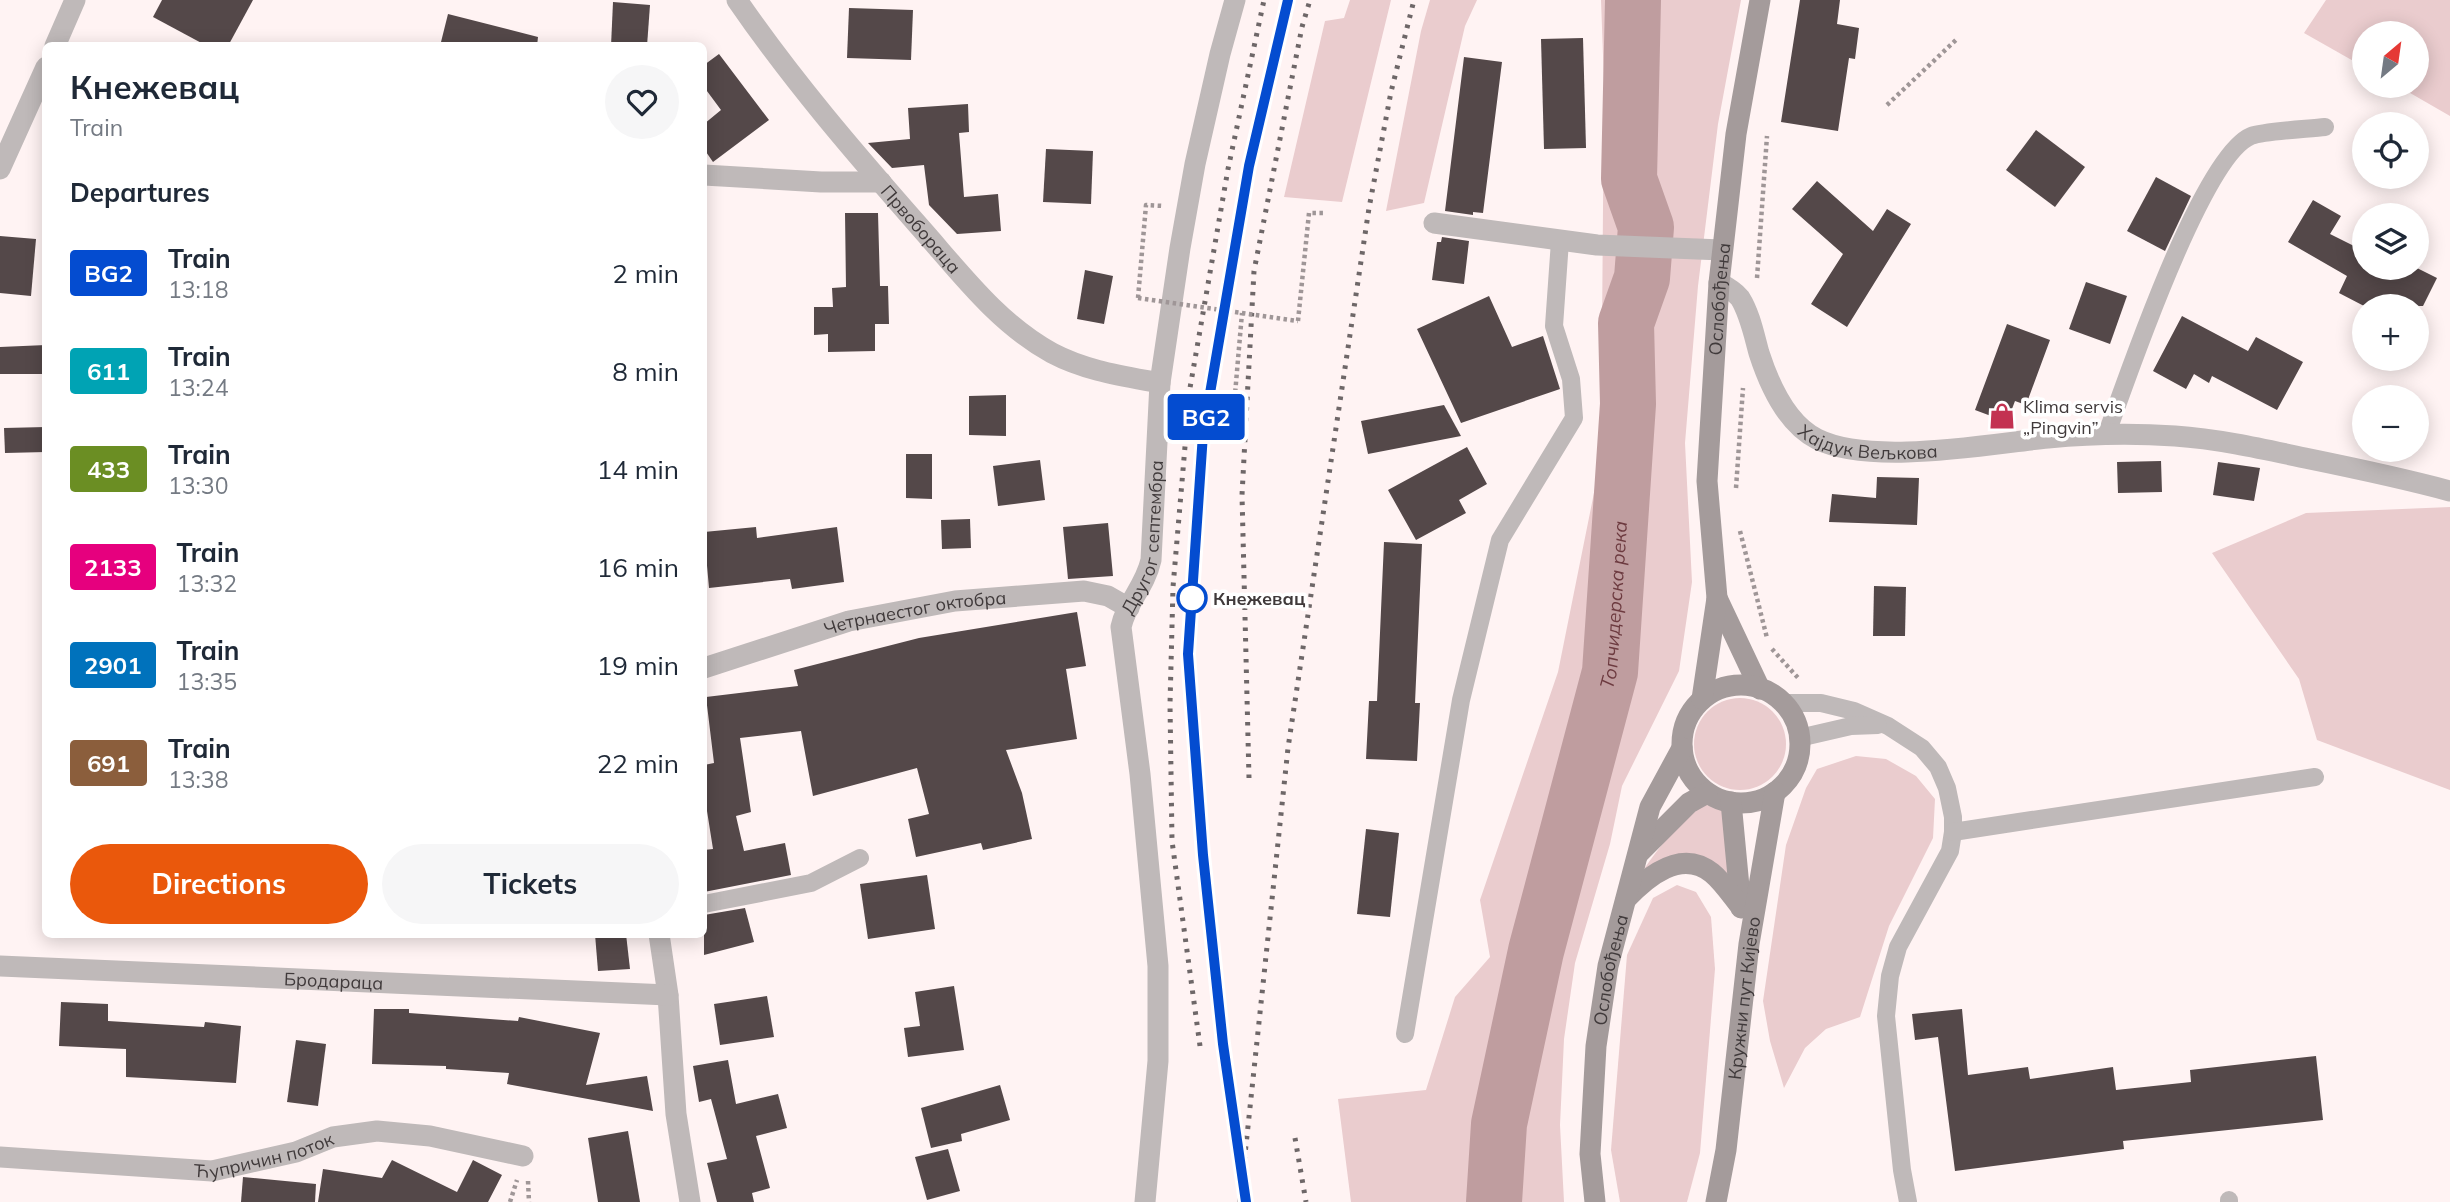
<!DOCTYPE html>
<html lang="en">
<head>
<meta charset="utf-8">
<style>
  body { margin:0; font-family:Mulish,sans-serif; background:#f6f6f7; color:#1f2937; height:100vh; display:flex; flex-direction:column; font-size:26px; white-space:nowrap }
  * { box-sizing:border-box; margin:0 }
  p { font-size:23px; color:#747a83 }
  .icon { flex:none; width:38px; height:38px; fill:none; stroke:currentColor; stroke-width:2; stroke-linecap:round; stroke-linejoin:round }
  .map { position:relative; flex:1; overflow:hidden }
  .side { position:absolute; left:42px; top:42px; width:665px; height:896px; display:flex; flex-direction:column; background:#fff; border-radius:10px; box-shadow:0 4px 18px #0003 }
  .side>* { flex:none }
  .badge { padding:0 14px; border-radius:5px; font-size:24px; line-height:46px }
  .needle { width:46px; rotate:29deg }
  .buttons { position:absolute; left:2352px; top:21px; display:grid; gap:14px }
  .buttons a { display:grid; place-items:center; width:77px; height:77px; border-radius:50%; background:#fff; box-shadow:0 4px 18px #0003; font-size:35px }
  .map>.badge { position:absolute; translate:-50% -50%; box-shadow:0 0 0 4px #fff }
  h2 { padding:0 28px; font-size:26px; line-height:63px }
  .round { display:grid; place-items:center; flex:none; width:74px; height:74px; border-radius:37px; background:#f6f6f7 }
  .overview { display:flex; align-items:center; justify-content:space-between; height:119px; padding:0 28px }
  h1 { font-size:33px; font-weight:700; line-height:52px }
  .cta { display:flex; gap:14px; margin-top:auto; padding:14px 28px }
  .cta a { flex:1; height:80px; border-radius:42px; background:#ea580c; color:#fff; font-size:28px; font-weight:700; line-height:80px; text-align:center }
  .cta a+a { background:#f6f6f7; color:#1f2937 }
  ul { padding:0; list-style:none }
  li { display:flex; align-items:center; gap:21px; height:98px; padding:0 28px }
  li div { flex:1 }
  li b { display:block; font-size:26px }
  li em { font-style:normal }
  li .badge { min-width:77px; font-weight:700; text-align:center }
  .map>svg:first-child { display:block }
  .green { fill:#eaccce }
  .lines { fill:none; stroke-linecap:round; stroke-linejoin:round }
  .river { stroke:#bf9d9f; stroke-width:56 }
  .building { fill:#544849 }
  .path { stroke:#9f9697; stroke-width:4.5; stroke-dasharray:3.5 3.5; stroke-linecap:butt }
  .service { stroke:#bfb9b9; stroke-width:18 }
  .minor { stroke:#bfb9b9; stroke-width:21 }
  .tertiary { stroke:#bfb9b9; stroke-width:21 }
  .secondary { stroke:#a49b9b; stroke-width:21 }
  .rail { stroke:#6e6768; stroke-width:5; stroke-dasharray:3.5 7; stroke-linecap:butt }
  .path-bridge { stroke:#9f9697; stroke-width:4.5; stroke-dasharray:3.5 3.5; stroke-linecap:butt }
  .line-casing { stroke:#fff; stroke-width:16 }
  .line { stroke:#044cd0; stroke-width:10 }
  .stop-dot { fill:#fff; stroke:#044cd0; stroke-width:3.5 }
  .labels { text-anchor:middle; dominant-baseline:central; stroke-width:7; stroke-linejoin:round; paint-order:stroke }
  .street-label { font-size:18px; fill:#403a3b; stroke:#fff }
  .poi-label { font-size:18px; fill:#403a3b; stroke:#fff; text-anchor:start }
  .stop-label { font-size:18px; font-weight:bold; fill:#403a3b; stroke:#fff; text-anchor:start }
  .water-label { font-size:19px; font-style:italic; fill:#6d3b40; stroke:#fff }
</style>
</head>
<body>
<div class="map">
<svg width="2450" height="1202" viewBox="0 0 2450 1202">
  <rect width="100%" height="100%" fill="#fff3f3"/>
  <g class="green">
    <polygon points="1350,0 1391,0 1342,202 1284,197 1325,21 1344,18"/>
    <polygon points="1430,0 1477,0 1465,26 1424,203 1386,211 1421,31"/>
    <polygon points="1601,0 1621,0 1618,75 1638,62 1641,0 1741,0 1718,124 1698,286 1685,443 1692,582 1679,671 1622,786 1610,844 1575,963 1564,1039 1560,1125 1564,1202 1351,1202 1338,1099 1426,1090 1455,997 1490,957 1480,900 1558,672 1601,458 1604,83"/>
    <polygon points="2326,0 2450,0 2450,116 2398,86 2417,86 2417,33 2364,33 2364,67 2304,33"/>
    <polygon points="2450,507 2450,790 2317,740 2299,679 2212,553 2306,513"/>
    <circle cx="1740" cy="744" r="46"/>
    <polygon points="1856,756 1886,759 1916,776 1935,799 1933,838 1889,926 1860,1017 1826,1029 1805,1048 1784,1088 1770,1041 1763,1001 1786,845 1806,788 1817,769"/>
    <path d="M1703,804L1724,809L1733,886L1715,866L1636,881C1655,852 1675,825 1703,804Z"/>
    <polygon points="1677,885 1696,892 1711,917 1715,969 1700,1153 1687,1202 1620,1202 1611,1150 1627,955 1653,898"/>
  </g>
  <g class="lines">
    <path class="river" id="s1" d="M1494,1202L1499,1124L1536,951L1610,672L1628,404L1626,323L1642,278L1646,227L1629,179L1633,0"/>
  </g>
  <g class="building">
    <polygon points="162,0 253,0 228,46 207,46 153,17"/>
    <polygon points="1800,0 1840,0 1837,24 1859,28 1855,59 1849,58 1838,131 1781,122"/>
    <polygon points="613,2 650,5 647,46 611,46"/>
    <polygon points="849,8 913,10 911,60 847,58"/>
    <polygon points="448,14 538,37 537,46 440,46"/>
    <polygon points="1583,38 1586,148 1544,149 1541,39"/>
    <polygon points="719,54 769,120 713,162 704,149 704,124 721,110 704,87 704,65"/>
    <polygon points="1464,57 1502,62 1483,213 1473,212 1473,215 1445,211"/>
    <polygon points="968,104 969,132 959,133 964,197 998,194 1001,231 957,234 929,205 924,165 892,168 868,143 910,139 908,108"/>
    <polygon points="2036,130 2085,167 2055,207 2006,170"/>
    <polygon points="1046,149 1093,151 1091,204 1043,202"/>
    <polygon points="2156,177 2191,196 2165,251 2127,231"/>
    <polygon points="1817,181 1873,231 1887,209 1911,224 1847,327 1811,304 1843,254 1792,209"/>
    <polygon points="2313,200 2341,216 2330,234 2364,251 2364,268 2417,268 2437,278 2423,306 2364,306 2339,293 2347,276 2288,242"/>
    <polygon points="845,213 878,213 880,286 888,286 889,324 875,324 875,351 828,352 828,334 814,335 814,307 833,307 832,288 846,287"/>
    <polygon points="0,236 36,239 31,296 0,293"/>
    <polygon points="1442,237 1469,241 1464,284 1432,280 1437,242 1441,242"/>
    <polygon points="1085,270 1113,276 1104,324 1077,319"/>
    <polygon points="2086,282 2127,296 2110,344 2069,329"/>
    <polygon points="1489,296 1512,347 1543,336 1560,389 1461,423 1417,329"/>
    <polygon points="2182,316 2248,351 2256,337 2303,362 2277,410 2212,376 2209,383 2194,374 2186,389 2153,371"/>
    <polygon points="2007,324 2050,340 2026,405 2015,401 2007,422 1975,410"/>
    <polygon points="46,345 46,374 0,374 0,347"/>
    <polygon points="1006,395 1006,436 969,435 969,396"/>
    <polygon points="1444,405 1461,436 1368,454 1361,421"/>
    <polygon points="46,427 46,452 5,453 4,428"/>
    <polygon points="1467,447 1487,484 1459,500 1466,513 1416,540 1388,490"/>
    <polygon points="906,454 932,454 932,499 906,498"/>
    <polygon points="1040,460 1045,500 998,506 993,466"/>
    <polygon points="2161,461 2162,492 2118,493 2117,462"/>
    <polygon points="2218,462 2260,468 2254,501 2213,495"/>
    <polygon points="1877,477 1919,478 1917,525 1829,522 1832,494 1876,498"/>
    <polygon points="970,519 971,548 942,549 941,520"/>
    <polygon points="1108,523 1113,576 1068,579 1063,527"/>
    <polygon points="756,527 757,538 837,527 844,582 792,589 790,579 709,588 704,532"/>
    <polygon points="1384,542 1422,544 1415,703 1420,703 1417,761 1366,759 1369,701 1377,701"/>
    <polygon points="1874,586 1906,587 1905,636 1873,636"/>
    <polygon points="1077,612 1086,666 1066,669 1077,739 1006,750 1022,793 1032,839 983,850 981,843 916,857 908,819 929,814 917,768 813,796 801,731 740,738 751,812 736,816 744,851 785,843 791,875 704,892 704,850 713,849 704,792 704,765 714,763 706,697 798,686 794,670 919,638"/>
    <polygon points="1366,829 1399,833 1390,917 1357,914"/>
    <polygon points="927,875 935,929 868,939 860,884"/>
    <polygon points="745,908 754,942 704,955 704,915"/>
    <polygon points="595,934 626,934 630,969 598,971"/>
    <polygon points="954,986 964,1050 908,1057 904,1028 920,1026 915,992"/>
    <polygon points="767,996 774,1037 720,1045 714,1004"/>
    <polygon points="61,1002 108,1004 108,1021 204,1027 205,1022 241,1026 236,1083 126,1077 126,1049 59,1046"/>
    <polygon points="374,1009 409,1009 409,1013 518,1021 519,1017 600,1033 586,1085 647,1076 653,1111 507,1084 509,1073 446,1069 446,1066 372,1064"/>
    <polygon points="1962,1009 1968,1075 2028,1067 2030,1079 2113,1067 2116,1090 2191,1082 2190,1070 2316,1056 2323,1120 2123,1141 2124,1149 1955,1171 1938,1037 1915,1040 1912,1014"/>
    <polygon points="296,1040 326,1044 318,1106 287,1102"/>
    <polygon points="728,1060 736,1104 778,1094 787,1128 756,1136 770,1188 752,1193 754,1202 717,1202 707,1163 727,1159 711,1099 699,1102 693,1066"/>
    <polygon points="1000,1085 1010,1120 961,1134 962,1141 931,1148 921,1108"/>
    <polygon points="628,1131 640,1202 598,1202 588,1138"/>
    <polygon points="948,1149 960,1191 927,1200 915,1157"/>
    <polygon points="392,1160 457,1192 473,1160 502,1175 488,1202 318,1202 323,1169 382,1178"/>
    <polygon points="243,1177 316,1184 315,1202 241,1202"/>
  </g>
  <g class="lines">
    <g class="path">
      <polyline points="1887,105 1958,38"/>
      <polyline points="1757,278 1767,136"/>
      <polyline points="1138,298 1146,205 1164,206"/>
      <polyline points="1298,321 1309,213 1324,213"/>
      <polyline points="1234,406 1242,313"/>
      <polyline points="1736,488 1743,388"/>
      <polyline points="1740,531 1767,638"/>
      <polyline points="1772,649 1799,679"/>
      <polyline points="528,1181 529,1202"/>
      <polyline points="510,1202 517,1180"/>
    </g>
    <g class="service">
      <path d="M2106,436C2126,381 2202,156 2251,136C2264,131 2308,129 2325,127"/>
      <polyline points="1783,703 1821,703 1854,711 1888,726 1922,748 1938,767 1947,788 1953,817 1953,832 1950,851 1898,947 1890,976 1886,1016 1902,1170 1908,1202"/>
      <polyline points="1799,738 1851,726 1878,725"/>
      <polyline points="1953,832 2315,777"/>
      <polyline points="704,904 811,883 860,858"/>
      <polyline points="1405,1034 1461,700 1500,540 1574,418 1571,379 1554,326 1560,241"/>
      <polyline points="2229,1200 2229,1202"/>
    </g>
    <g class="minor">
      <path id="s2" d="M737,0C792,80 854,152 918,225C959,271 997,323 1052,353C1086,371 1123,376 1160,383"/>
      <polyline points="704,175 821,182 881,182"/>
      <polyline points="1434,223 1597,245 1722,250"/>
      <path id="s3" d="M1719,283C1727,287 1734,291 1740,298C1750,314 1754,335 1759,353C1769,384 1787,424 1817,439C1871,466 1988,444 2048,438C2089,434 2133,433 2175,436C2219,439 2263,449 2305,458C2354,468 2402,478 2450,491"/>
      <path id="s4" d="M704,668L849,621L955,601L1084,591L1108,596L1129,608"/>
      <polyline points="659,934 668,995 676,1114 690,1202"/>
      <path id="s5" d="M0,966L668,995"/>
      <path id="s6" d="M0,1157L212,1171L296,1152L333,1137L377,1131L430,1136L523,1156"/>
      <path id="s7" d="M1145,1202L1158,1061V966L1140,774L1121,627C1126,603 1145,587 1151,560L1160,383L1180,248L1195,164L1220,54L1235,0"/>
    </g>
    <g class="tertiary">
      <polyline points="55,46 75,0"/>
      <polyline points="0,169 46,67"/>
    </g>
    <g class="secondary">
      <polyline points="1717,598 1760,689"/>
      <circle cx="1741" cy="744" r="59"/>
      <path id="s8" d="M1702,699L1717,598L1707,481L1719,283L1736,134L1760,0"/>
      <polyline points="1731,802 1741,908"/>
      <polyline points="1639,853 1689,803 1707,793"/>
      <path d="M1626,899C1647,877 1681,848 1712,873C1723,882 1732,896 1741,907"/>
      <path id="s9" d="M1595,1202L1590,1154L1596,1046L1608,966L1650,807L1682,748"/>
      <path id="s10" d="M1716,1202L1726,1150L1749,944L1775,792"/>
    </g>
    <g class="rail">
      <polyline points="1249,778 1242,495 1254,271 1302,27 1310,0"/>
      <polyline points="1223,1044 1203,854 1188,654 1203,434 1249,166 1288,0"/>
      <polyline points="1200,1046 1172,841 1170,704 1173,587 1190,388 1228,169 1264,0"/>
      <polyline points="1295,1138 1306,1202"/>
      <polyline points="1240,1202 1288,748 1369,208 1391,92 1414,0"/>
    </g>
    <polyline class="path-bridge" points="1138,298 1298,321"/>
  </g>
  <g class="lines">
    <g class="line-casing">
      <polyline id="line" points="1246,1202 1223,1044 1203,855 1188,654 1203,434 1249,166 1288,0"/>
    </g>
    <use href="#line" class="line"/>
  </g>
  <defs>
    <g id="shop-bare" transform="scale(2.1)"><path d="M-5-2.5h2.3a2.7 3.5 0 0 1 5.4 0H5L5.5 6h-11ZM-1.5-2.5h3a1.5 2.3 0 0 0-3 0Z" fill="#c33251" stroke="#fff" stroke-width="2.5" paint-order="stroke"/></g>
  </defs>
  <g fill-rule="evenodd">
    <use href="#shop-bare" x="2002" y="416"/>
  </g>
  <circle class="stop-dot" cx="1192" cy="598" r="14"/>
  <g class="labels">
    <g class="street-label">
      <text stroke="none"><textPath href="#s2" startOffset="294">Првобораца</textPath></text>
      <text stroke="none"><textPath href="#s8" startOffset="402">Ослобођења</textPath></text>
      <text stroke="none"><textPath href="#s3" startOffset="242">Хајдук Вељкова</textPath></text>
      <text stroke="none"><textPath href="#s7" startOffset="672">Другог септембра</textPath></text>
      <text stroke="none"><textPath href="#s4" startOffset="219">Четрнаестог октобра</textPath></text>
      <text stroke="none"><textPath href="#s9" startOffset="234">Ослобођења</textPath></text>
      <text stroke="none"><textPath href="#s5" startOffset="334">Бродараца</textPath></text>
      <text stroke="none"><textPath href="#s10" startOffset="206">Кружни пут Кијево</textPath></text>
      <text stroke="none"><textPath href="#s6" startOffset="266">Ћупричин поток</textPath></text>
    </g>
    <g class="poi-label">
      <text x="2023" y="406">Klima servis<tspan x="2023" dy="21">„Pingvin”</tspan></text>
    </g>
    <g class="stop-label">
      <text x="1213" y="598">Кнежевац</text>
    </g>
    <g class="water-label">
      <text stroke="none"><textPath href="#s1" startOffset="611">Топчидерска река</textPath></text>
    </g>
  </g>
</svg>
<div class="buttons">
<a><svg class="needle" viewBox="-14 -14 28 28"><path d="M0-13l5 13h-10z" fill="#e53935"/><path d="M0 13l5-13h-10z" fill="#747a83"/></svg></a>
<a><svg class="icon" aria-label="locate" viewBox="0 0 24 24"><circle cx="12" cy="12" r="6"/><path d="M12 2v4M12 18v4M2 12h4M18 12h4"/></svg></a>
<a><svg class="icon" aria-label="layers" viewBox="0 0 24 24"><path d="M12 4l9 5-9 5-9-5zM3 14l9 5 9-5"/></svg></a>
<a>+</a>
<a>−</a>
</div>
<b class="badge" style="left:1206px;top:417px;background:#044cd0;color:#fff">BG2</b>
<section class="side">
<div class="overview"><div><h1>Кнежевац</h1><p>Train</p></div><a class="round"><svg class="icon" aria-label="heart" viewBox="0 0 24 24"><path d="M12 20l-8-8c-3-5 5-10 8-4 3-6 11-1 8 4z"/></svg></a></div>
<h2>Departures</h2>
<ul>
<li><span class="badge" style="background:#044cd0;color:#fff">BG2</span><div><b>Train</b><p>13:18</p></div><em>2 min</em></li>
<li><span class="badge" style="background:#00a3b4;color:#fff">611</span><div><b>Train</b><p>13:24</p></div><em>8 min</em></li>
<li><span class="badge" style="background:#6b8e23;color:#fff">433</span><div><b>Train</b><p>13:30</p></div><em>14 min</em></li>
<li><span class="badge" style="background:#e6007e;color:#fff">2133</span><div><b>Train</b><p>13:32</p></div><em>16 min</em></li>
<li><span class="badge" style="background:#0072bc;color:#fff">2901</span><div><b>Train</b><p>13:35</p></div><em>19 min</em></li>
<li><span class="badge" style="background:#8b5e3c;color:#fff">691</span><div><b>Train</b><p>13:38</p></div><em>22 min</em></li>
</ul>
<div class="cta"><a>Directions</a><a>Tickets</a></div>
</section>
</div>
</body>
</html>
